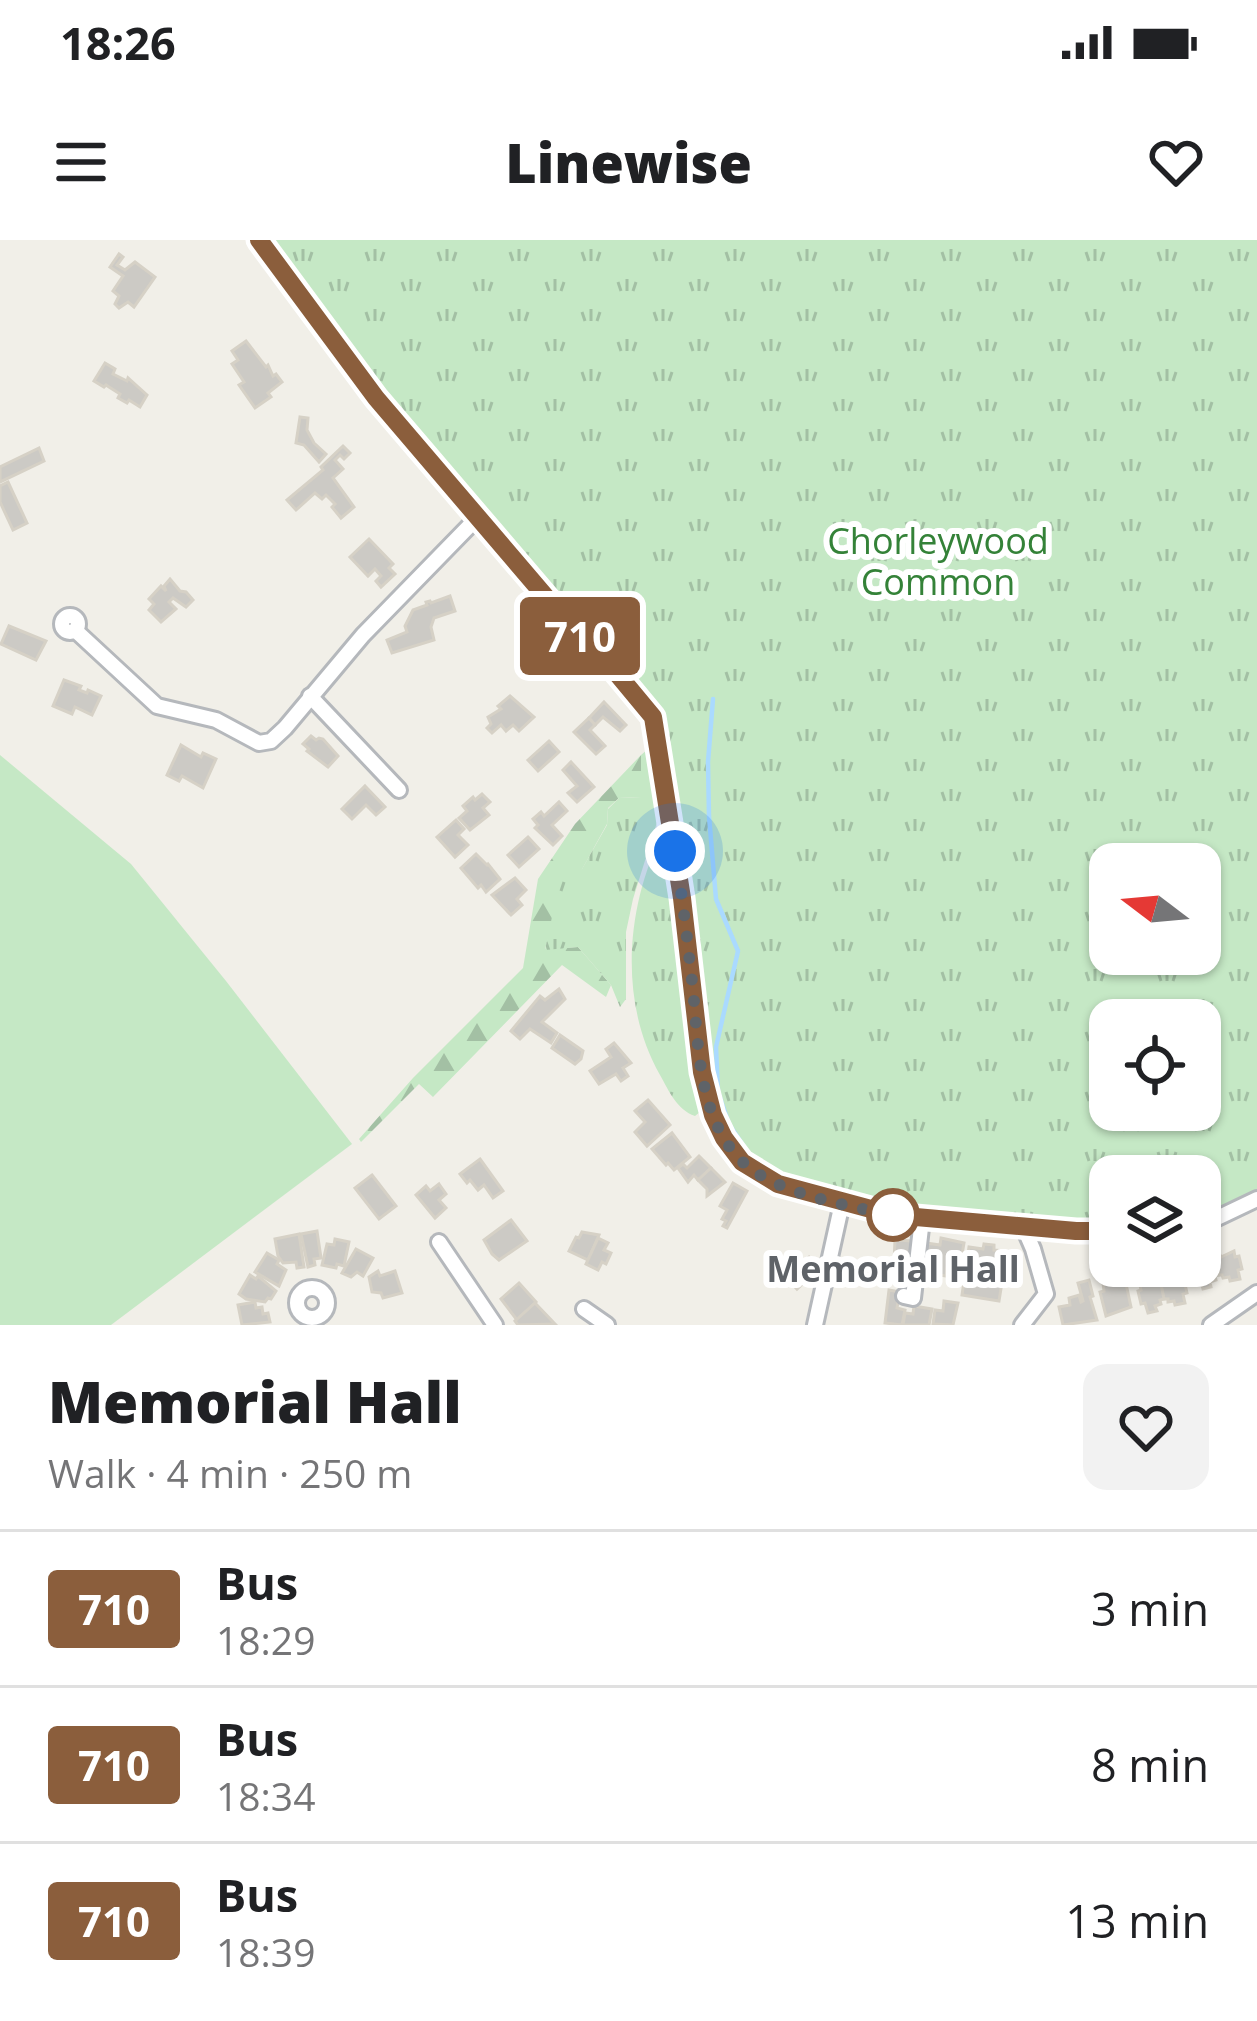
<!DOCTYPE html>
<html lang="en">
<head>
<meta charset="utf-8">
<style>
  body { margin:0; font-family:"Open Sans",sans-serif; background:#f2f2f2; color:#202124; height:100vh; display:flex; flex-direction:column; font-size:45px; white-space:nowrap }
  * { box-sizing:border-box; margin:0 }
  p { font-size:39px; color:#757577 }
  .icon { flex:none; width:66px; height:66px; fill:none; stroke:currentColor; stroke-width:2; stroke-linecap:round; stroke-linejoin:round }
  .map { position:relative; height:1085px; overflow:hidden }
  .drawer { display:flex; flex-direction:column; background:#fff; flex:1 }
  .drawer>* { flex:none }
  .badge { padding:0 24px; border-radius:9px; font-size:42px; line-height:78px }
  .needle { width:78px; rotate:286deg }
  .tools { position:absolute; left:1089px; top:603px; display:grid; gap:24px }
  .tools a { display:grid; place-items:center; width:132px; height:132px; border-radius:24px; background:#fff; box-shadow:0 3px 9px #0004; font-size:60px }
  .you { position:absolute; width:60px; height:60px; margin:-30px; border:9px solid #fff; border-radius:50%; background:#1a73e8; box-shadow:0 0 0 18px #1a73e833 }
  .map>.badge { position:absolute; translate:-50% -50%; box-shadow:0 0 0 6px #fff }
  .round { display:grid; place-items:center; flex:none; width:126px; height:126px; border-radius:24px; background:#f2f2f2 }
  .head { display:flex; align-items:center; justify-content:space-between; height:204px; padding:0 48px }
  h1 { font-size:57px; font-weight:800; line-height:90px }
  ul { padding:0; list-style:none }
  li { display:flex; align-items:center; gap:36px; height:156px; padding:0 48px; border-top:3px solid #e0e0e0 }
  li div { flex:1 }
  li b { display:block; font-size:45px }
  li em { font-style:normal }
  li .badge { min-width:132px; font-weight:700; text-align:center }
  .status { display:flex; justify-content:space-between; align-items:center; height:84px; padding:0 60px; background:#fff; direction:ltr }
  .status svg { height:33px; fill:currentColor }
  header { display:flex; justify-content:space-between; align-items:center; height:156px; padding:0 48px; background:#fff; font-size:54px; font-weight:800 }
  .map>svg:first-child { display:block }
  .grass { fill:#c5e8c5 }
  .forest { fill:url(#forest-firs) }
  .park { fill:url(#park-tufts); fill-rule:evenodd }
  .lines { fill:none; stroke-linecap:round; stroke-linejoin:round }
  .stream { stroke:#aadaff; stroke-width:4.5 }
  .building { fill:#cccac5; stroke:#d6d1c6; stroke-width:3 }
  .street-casing { stroke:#b5b8bc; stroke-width:20 }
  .street { stroke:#fff; stroke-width:14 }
  .line-casing { stroke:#fff; stroke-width:27 }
  .line { stroke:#8b5e3c; stroke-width:18 }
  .walk { stroke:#5f6368; stroke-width:12; stroke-dasharray:0 21.6 }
  .stop-dot { fill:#fff; stroke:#8b5e3c; stroke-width:6 }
  .labels { text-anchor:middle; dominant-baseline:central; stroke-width:12; stroke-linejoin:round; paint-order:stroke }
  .park-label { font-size:36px; fill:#348238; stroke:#fff }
  .stop-label { font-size:36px; font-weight:bold; fill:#5f6368; stroke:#fff }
</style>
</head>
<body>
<div class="status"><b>18:26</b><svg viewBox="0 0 49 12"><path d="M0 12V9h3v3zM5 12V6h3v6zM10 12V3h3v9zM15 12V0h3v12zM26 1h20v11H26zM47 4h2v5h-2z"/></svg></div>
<header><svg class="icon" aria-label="menu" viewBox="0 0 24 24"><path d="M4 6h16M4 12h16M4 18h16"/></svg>Linewise<svg class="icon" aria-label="heart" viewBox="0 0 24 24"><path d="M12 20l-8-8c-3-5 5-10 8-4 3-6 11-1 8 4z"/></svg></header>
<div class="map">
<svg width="1257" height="1085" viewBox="0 0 1257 1085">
  <defs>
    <pattern id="forest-firs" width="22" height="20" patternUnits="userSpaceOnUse" patternTransform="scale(3)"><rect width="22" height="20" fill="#c5e8c5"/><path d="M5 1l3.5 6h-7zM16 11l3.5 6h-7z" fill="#a3c0a4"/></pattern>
    <pattern id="park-tufts" width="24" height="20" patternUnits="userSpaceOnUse" patternTransform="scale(3)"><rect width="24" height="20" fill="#c5e8c5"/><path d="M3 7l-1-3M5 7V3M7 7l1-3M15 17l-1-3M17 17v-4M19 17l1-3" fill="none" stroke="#a3c0a4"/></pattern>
  </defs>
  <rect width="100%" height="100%" fill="#f1efe8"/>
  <polygon class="grass" points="0,515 131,624 226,741 352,904 111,1085 0,1085"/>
  <polygon class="forest" points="641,515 641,557 619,558 608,568 607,584 553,682 545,709 578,707 611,745 606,757 562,725 433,857 419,844 361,902 359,899 413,838 523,728 538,639 575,584"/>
  <g class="park">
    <path d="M272,0H1257V953L1200,978V936H1110V988H1099C1059,983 1019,978 978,975C957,974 935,975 913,973C874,970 766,940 740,912C726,896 721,872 713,853L672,530L666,493L656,466L570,372L429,207L354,115L295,28ZM1110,624H1200V714H1110ZM1110,780H1200V870H1110Z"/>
    <polygon points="654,504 658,579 633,659 626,692 626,759 620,767 611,745 578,707 545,710 560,639 582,629 607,585 608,569 619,558 641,557 641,515"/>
    <path d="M663,592L680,714L691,831L700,872L695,876C677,870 669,851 660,835C618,761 626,666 663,592Z"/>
  </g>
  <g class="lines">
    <polyline class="stream" points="713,459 708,522 709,576 716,659 738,711 716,807 718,852 729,884 754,922"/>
  </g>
  <g class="building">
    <polygon points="119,14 123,17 117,25 125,30 135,22 155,37 134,67 128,62 119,68 115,64 119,56 113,51 123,36 110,27"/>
    <polygon points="246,101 266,127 268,125 273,136 276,134 282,142 268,153 271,157 255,168 239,145 244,142 232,124 238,120 232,111"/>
    <polygon points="105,123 115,129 113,134 127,141 128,138 147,155 140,167 129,160 127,163 118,158 120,154 109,147 106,145 104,147 94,141"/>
    <polygon points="300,177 308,178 307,190 314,203 326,214 319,222 304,205 296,203"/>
    <polygon points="343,206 350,213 344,219 340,215 335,220 343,229 333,238 354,267 341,278 332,267 335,264 326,255 322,259 315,253 296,270 287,260 323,230 321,227"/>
    <polygon points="39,208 44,221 0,242 0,227"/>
    <polygon points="8,242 27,283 13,290 0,262 0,246"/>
    <polygon points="369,299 393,324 389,328 395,334 381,347 376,341 381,336 375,329 368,336 350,317"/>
    <polygon points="170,339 180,351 186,352 193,360 186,367 173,358 169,362 176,369 161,382 149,370 154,364 149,359 161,346 166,351 164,346"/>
    <polygon points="450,356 455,371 434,378 431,387 434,400 392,413 387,400 407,392 405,386 413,370 427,365 426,362 430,361 431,363"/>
    <polygon points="9,386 46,401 36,420 1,404"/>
    <polygon points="64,440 81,446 79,450 87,453 88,450 101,456 92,475 75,467 72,474 53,466"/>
    <polygon points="510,456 534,477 519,491 513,485 506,491 501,485 492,493 487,488 491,484 488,477 501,469 498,466"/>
    <polygon points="604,462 626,485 620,491 603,477 595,485 589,478"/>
    <polygon points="589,478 595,485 590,490 605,506 596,514 574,492"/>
    <polygon points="311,496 316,500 319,498 323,499 338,516 328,527 307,511 309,509 303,504"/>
    <polygon points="549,501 559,512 538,531 528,520"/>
    <polygon points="181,505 201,517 203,513 216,519 203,548 182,536 179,541 167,535"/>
    <polygon points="571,522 594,547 577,562 568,553 577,546 563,530"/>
    <polygon points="365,546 385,567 376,575 366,565 352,579 342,569"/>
    <polygon points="482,554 490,562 483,568 489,575 470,590 459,578 467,571 463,566 473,557 475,560"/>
    <polygon points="559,562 567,571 552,585 562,596 553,605 535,588 538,585 533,579 541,572 544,576"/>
    <polygon points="456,580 464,589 458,595 468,605 455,617 437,597"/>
    <polygon points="528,597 539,609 519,627 508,615"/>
    <polygon points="476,614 487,625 488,624 500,639 486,652 481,645 478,648 461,628"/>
    <polygon points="515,638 526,650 517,659 522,665 511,675 492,655"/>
    <polygon points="559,749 565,759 542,782 557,793 551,803 530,789 520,799 511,791 540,756 545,760"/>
    <polygon points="560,795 583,811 581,819 575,824 552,808"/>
    <polygon points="614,803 631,823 623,828 628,836 621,841 616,834 599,844 590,831 611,817 606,809"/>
    <polygon points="648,860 670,885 647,906 635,892 645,882 635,871"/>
    <polygon points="672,893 690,917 674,930 668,923 666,925 652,909"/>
    <polygon points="699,916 711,928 698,940 694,935 688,942 678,928 683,924 687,928"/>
    <polygon points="480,919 503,951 493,958 484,945 478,950 470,940 467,943 460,934"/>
    <polygon points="711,928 725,942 707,956 707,949 698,940"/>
    <polygon points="372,935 396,966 379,979 355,948"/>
    <polygon points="733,943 747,951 727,988 723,986 726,981 722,979 727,970 720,966"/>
    <polygon points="439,944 446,954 439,960 446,968 435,978 416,955 426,946 430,951"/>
    <polygon points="511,980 527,1001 499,1020 492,1014 484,1000"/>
    <polygon points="317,991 321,1018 314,1019 315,1025 308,1027 301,994"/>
    <polygon points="582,992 599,995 588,1020 569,1011 576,997 579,998"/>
    <polygon points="299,994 304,1027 297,1028 296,1022 283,1023 278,1016 275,999"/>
    <polygon points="598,998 608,1003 604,1010 611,1013 606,1024 602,1022 598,1030 586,1024"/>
    <polygon points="941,998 964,1003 961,1021 954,1024 953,1029 947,1028 946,1036 940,1035 939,1042 921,1040 926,1003 940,1005"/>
    <polygon points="335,999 349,1002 344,1026 337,1024 336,1028 322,1025 327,1004 334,1005"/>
    <polygon points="895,1000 913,1001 911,1021 894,1022"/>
    <polygon points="984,1004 994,1005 994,1010 1007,1011 999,1061 962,1055 969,1007 983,1009"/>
    <polygon points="356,1009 373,1018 363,1036 357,1032 351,1037 342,1033"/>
    <polygon points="1234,1011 1235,1017 1239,1016 1242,1029 1238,1030 1240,1039 1230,1041 1229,1037 1223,1038 1222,1035 1219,1035 1215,1016 1220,1015 1221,1017"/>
    <polygon points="267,1013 279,1020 277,1024 286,1030 279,1046 255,1032"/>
    <polygon points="1215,1016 1219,1035 1215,1036 1216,1040 1210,1042 1211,1047 1203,1049 1200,1039 1196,1040 1193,1027 1200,1026 1200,1020 1204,1018 1205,1021"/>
    <polygon points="809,1017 819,1028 797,1049 786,1037"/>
    <polygon points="378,1031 380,1036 395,1031 402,1053 383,1058 381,1053 372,1052 369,1037"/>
    <polygon points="250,1035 256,1039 258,1036 276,1051 271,1059 268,1058 265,1062 246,1059 239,1054"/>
    <polygon points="1179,1035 1181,1041 1184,1040 1187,1053 1183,1054 1185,1063 1175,1065 1174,1061 1168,1062 1168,1059 1164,1059 1160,1040 1171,1040 1170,1038"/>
    <polygon points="1125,1039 1131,1067 1106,1076 1100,1052 1104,1051 1103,1043"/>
    <polygon points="1089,1040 1093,1056 1090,1057 1097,1080 1063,1085 1059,1067 1070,1065 1069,1058 1079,1055 1081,1062 1083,1061 1078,1043"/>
    <polygon points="1160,1040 1164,1059 1160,1060 1161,1064 1155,1066 1157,1071 1148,1073 1145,1063 1141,1064 1138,1051 1141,1050 1140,1045 1149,1042 1150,1045"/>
    <polygon points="519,1043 536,1062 517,1080 501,1059"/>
    <polygon points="889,1050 900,1052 897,1068 905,1070 902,1085 885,1083"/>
    <polygon points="944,1061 958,1063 953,1085 933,1084 935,1070 943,1071"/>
    <polygon points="255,1062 256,1068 262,1067 263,1074 268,1073 270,1082 242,1085 238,1065"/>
    <polygon points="535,1063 555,1084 518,1085 515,1081"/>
    <polygon points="914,1066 932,1069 929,1085 903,1085 905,1073 913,1074"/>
  </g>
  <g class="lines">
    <g class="street-casing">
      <g id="street">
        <polyline points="259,0 376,158 569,384 614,431 653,477 682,659 706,853 724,898 742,922 778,944 893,975 1076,991 1110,991"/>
        <circle cx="70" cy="384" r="8"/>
        <polyline points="75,390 157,466 216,480 259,503 271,501 285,488 363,395 478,277"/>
        <polyline points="310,456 399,550"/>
        <polyline points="1200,983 1213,980 1257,959"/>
        <polyline points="439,1002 495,1085"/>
        <circle cx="312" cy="1063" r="15"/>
        <polyline points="904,1056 913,1058 922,979"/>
        <polyline points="584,1069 607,1085"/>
        <polyline points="815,1085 842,963"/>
        <polyline points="1022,1085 1046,1054 1033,1009 1023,986"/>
        <polyline points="1211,1085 1257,1053"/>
      </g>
    </g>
    <use href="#street" class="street"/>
  </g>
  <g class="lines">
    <g class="line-casing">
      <polyline id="line" points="259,0 376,158 569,384 614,430 653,477 682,658 702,832 713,875 724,898 742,922 778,944 893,975 1076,991 1110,991"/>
    </g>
    <use href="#line" class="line"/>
    <path class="walk" d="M675,611C682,654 687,697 692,741C699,801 696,880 745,924C778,954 849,966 893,975"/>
  </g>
  <circle class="stop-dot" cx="893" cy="975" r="24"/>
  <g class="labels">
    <g class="park-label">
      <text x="938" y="300">Chorleywood<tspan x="938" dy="41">Common</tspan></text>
    </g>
    <g class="stop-label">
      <text x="893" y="1028">Memorial Hall</text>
    </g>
  </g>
</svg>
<div class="tools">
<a><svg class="needle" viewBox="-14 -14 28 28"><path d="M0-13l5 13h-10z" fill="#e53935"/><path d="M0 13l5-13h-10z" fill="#757577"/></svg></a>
<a><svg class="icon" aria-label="locate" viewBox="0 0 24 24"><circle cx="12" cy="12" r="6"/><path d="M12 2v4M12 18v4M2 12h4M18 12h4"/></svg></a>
<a><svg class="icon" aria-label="layers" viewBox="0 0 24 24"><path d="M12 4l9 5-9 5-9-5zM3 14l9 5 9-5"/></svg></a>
</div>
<div class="you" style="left:675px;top:611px"></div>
<b class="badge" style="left:580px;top:396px;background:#8b5e3c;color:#fff">710</b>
</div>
<section class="drawer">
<div class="head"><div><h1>Memorial Hall</h1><p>Walk · 4 min · 250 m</p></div><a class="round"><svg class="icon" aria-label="heart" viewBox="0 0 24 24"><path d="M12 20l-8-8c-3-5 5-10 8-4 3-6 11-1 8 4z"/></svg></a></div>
<ul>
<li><span class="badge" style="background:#8b5e3c;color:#fff">710</span><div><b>Bus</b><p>18:29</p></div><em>3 min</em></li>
<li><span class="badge" style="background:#8b5e3c;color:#fff">710</span><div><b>Bus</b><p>18:34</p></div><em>8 min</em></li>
<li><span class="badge" style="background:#8b5e3c;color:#fff">710</span><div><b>Bus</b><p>18:39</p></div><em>13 min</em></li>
</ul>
</section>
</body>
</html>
